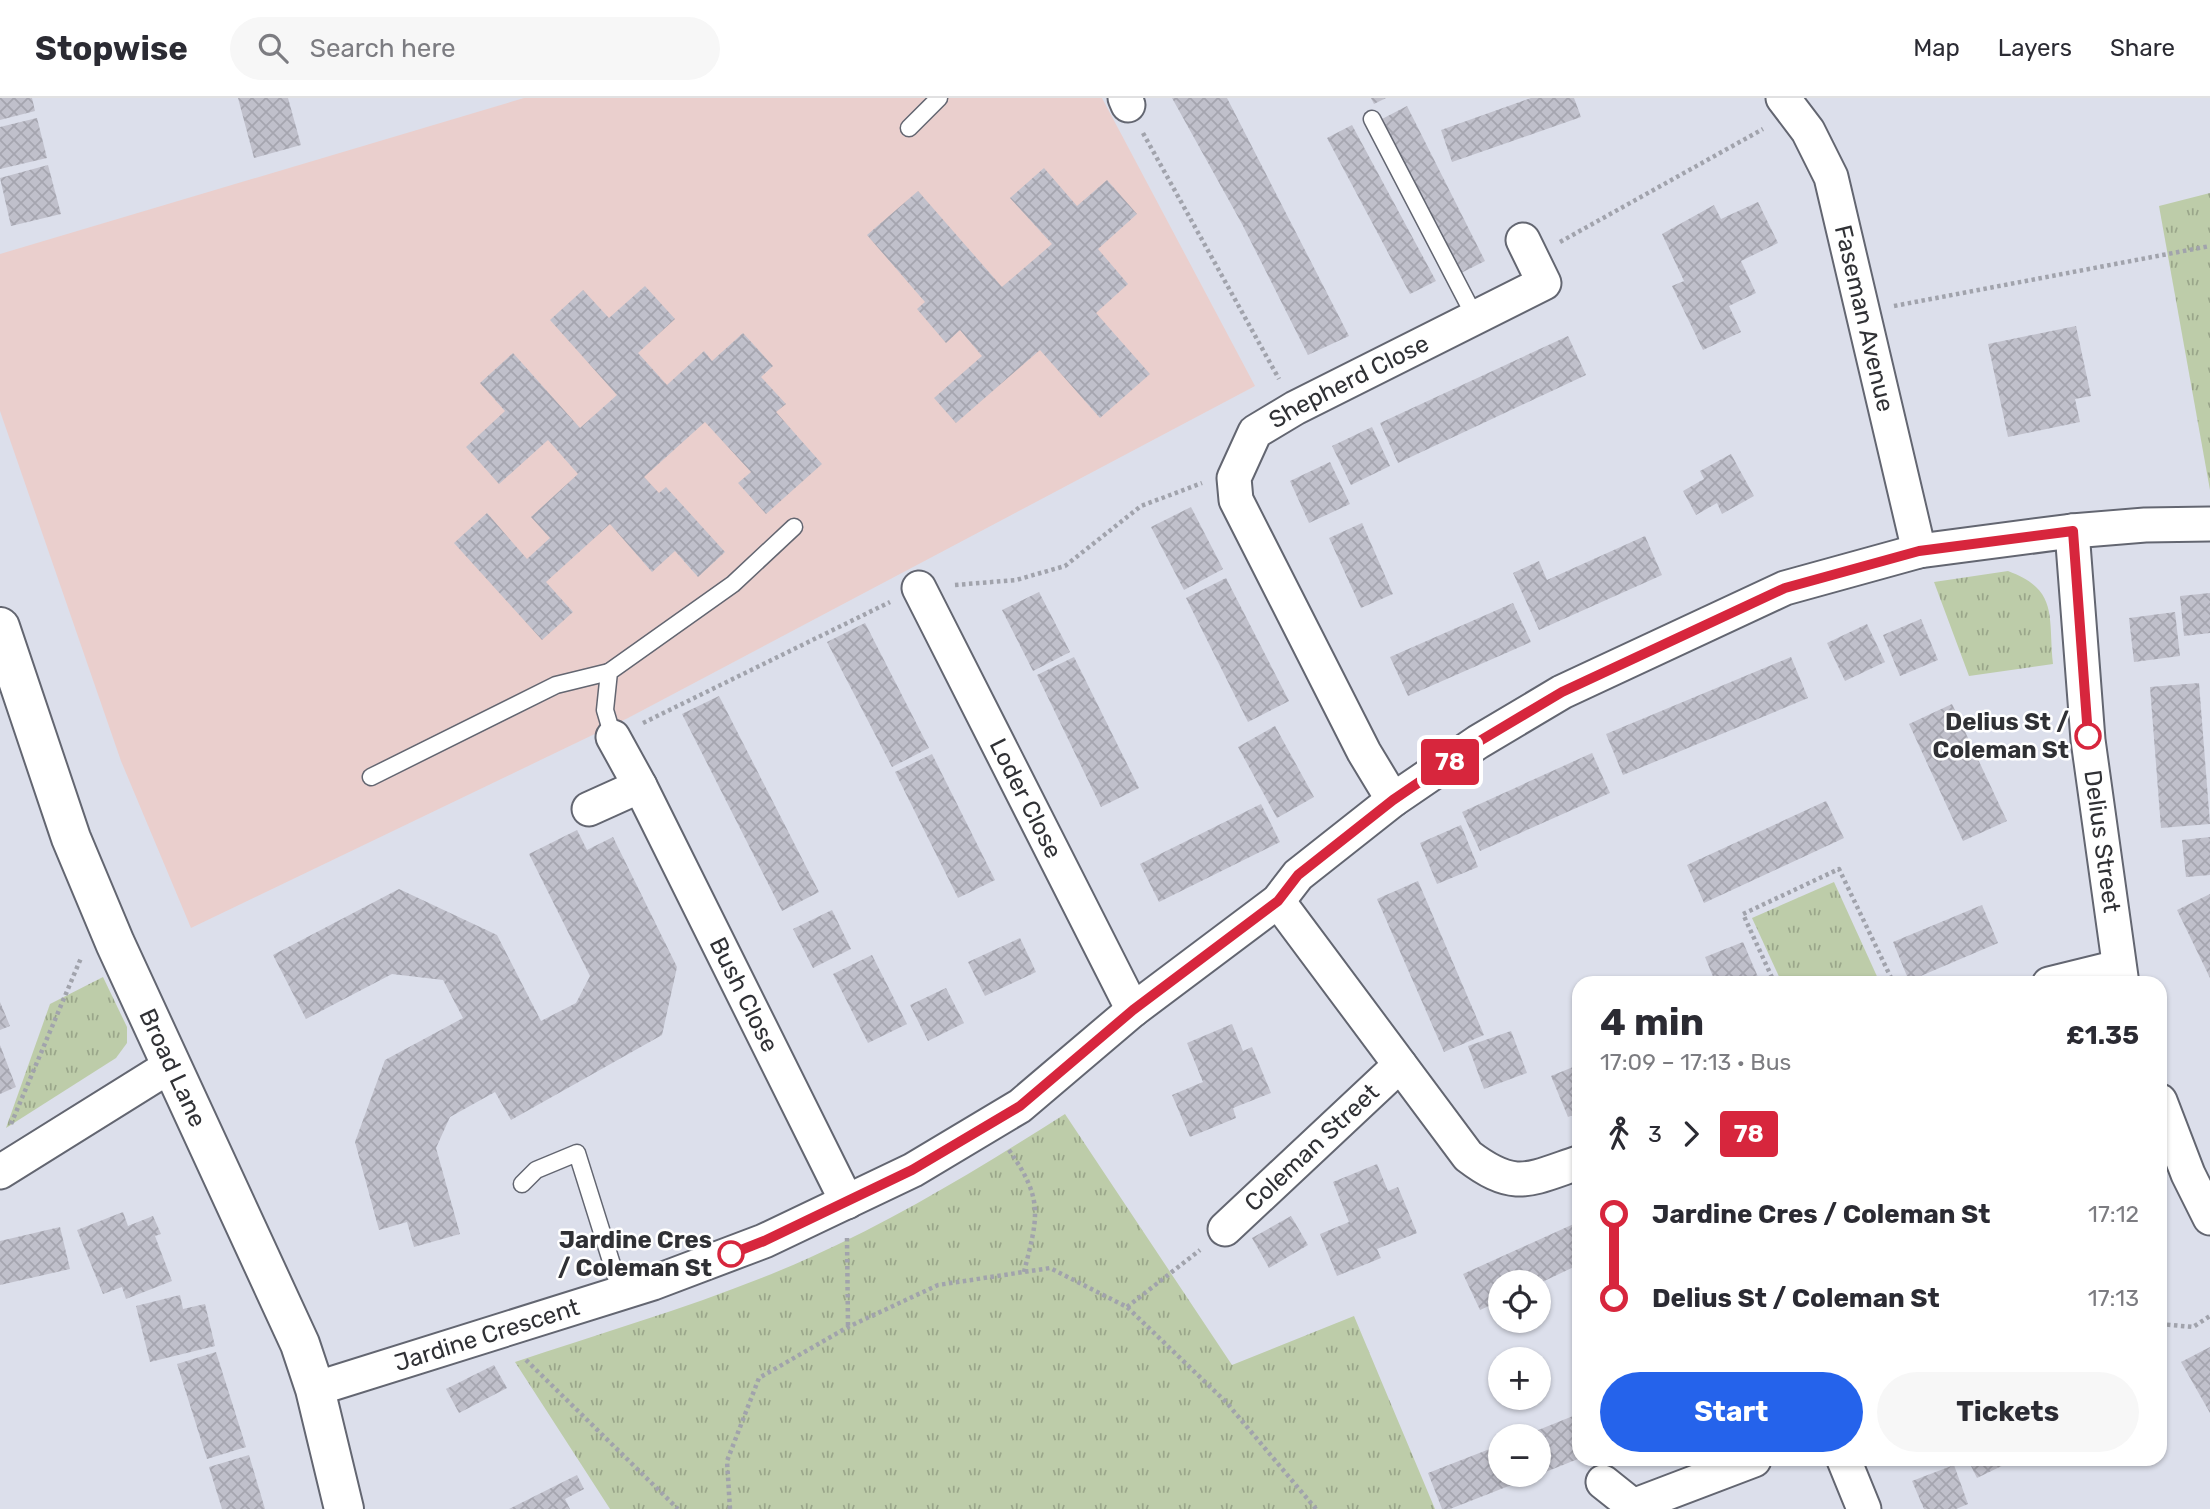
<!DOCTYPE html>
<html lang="en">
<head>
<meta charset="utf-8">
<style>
  body { margin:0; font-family:Rubik,sans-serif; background:#f7f7f7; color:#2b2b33; height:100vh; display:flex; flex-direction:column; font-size:26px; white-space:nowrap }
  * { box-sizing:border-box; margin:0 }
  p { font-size:23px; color:#7c7c81 }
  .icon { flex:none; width:38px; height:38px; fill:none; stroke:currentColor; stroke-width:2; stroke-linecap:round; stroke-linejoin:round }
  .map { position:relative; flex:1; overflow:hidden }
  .side { position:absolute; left:1572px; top:878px; width:595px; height:490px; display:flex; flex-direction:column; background:#fff; border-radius:21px; box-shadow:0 2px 5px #0004 }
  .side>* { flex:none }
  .badge { padding:0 14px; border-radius:5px; font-size:24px; line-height:46px }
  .controls { position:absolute; left:1488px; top:1172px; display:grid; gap:14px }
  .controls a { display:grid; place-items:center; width:63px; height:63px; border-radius:50%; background:#fff; box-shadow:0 2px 5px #0004; font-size:35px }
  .map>.badge { position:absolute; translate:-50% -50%; box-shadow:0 0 0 4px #fff }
  .legs { display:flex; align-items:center; gap:10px; height:77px; padding:0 28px; font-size:23px }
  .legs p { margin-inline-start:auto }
  .summary { display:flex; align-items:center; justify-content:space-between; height:119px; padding:0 28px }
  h1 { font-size:38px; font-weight:700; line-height:52px }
  .cta { display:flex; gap:14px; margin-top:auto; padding:14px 28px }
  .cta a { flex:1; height:80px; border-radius:42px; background:#2563eb; color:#fff; font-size:28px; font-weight:700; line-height:80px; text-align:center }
  .cta a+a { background:#f7f7f7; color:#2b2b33 }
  ul { padding:0 28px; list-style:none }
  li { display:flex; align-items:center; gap:24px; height:84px; font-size:26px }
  li i { display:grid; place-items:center; width:10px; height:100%; margin:0 9px; background:currentColor }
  li i::after { content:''; width:18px; height:18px; margin:-9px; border:5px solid; border-radius:50%; background:#fff }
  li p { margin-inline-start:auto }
  li:first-child i { background:linear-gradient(#0000 50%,currentColor 0) }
  li:last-child i { background:linear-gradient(currentColor 50%,#0000 0) }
  header { display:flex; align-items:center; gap:42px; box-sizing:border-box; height:98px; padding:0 35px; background:#fff; border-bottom:2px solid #e1e1e2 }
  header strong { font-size:33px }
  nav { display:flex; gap:38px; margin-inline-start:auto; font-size:24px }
  .search { width:490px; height:63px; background:#f7f7f7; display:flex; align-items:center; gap:18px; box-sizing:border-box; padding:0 24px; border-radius:38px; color:#7c7c81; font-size:26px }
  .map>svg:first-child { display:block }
  .education { fill:#eacfcd }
  .grass { fill:url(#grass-tufts) }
  .building { fill:url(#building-cross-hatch) }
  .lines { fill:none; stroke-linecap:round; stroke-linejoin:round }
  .service-casing { stroke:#636671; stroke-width:19 }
  .minor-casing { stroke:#636671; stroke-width:37 }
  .tertiary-casing { stroke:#636671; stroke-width:42 }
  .path { stroke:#a1a3ac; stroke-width:4.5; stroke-dasharray:3.5 3.5; stroke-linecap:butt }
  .service { stroke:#fff; stroke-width:16 }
  .minor { stroke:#fff; stroke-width:33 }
  .tertiary { stroke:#fff; stroke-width:38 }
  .line-1-casing { stroke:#fff; stroke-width:16 }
  .line-1 { stroke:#d7263d; stroke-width:10 }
  .stop-1-dot { fill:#fff; stroke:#d7263d; stroke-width:3.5 }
  .labels { text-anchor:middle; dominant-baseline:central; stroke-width:5; stroke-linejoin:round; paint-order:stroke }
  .street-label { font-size:24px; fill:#303135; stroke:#fff }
  .stop-label { font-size:24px; font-weight:bold; fill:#303135; stroke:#fff; text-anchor:end }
</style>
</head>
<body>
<header>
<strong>Stopwise</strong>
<div class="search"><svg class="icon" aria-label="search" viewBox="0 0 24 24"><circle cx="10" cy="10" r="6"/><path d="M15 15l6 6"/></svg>Search here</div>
<nav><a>Map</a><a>Layers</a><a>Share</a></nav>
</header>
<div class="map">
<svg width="2210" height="1411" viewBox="0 0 2210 1411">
  <defs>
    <pattern id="grass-tufts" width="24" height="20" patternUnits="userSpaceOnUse" patternTransform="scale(1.75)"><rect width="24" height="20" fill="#bdcca9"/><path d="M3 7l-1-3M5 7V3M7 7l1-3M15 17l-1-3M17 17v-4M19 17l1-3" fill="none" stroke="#9aa68a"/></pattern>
    <pattern id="building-cross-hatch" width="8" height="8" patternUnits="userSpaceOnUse" patternTransform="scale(1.75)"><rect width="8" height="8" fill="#c0c0cb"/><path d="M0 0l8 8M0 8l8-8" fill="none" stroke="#a5a5af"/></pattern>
  </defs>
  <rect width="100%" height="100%" fill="#dcdfeb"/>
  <polygon class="education" points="524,0 1102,0 1255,288 628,620 191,830 121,663 0,313 0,156"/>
  <g class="grass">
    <polygon points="2210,95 2210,392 2159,108"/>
    <path d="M2008,473C2059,492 2048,518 2053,566L1969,578L1934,484Z"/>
    <polygon points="1834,784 1880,885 1782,885 1752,820"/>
    <polygon points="103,879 127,929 127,945 116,960 6,1030 50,906"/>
    <path d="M1065,1016L1232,1267L1354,1218L1435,1411H610L515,1264C613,1231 716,1202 811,1159C900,1119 983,1068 1065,1016Z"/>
  </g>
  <g class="building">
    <polygon points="0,0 32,0 35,13 0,22"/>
    <polygon points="238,0 288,0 301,47 254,60"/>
    <polygon points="1172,0 1227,0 1349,238 1308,257 1242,126"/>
    <polygon points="1371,0 1386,0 1374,6"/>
    <polygon points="1531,0 1574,0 1581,19 1452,64 1441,32"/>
    <polygon points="1407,8 1485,163 1459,176 1382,21"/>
    <polygon points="37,20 47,60 0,71 0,29"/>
    <polygon points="1352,27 1436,183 1410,196 1327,40"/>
    <polygon points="48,67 61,116 11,128 0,80"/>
    <polygon points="1044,70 1077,108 1107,82 1137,116 1098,151 1128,186 1096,215 1150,276 1100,320 1040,252 956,325 934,300 982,258 960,232 946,245 917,211 925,204 867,137 918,93 1002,189 1052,146 1010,100"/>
    <polygon points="1758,104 1778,145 1741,163 1756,195 1729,208 1741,234 1703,252 1672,188 1684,183 1662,136 1714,107 1721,121"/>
    <polygon points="645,188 675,221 638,255 667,287 704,253 712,263 743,235 773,268 761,279 786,306 776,314 822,366 766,416 738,385 751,374 705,324 644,379 659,395 666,389 725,454 698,479 675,453 652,474 610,426 546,484 573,514 542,542 454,445 487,415 527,461 550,440 531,419 578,376 548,342 499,386 466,349 505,313 480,285 513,255 580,330 617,297 550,222 583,192 609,220"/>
    <polygon points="2076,228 2091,298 2075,301 2080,324 2008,339 1988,246"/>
    <polygon points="1568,238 1586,277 1398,365 1380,325"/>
    <polygon points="1372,329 1390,368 1351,387 1332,348"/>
    <polygon points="1731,356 1754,398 1722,416 1717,405 1696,417 1683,393 1704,381 1700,373"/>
    <polygon points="1330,364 1350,406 1309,425 1290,383"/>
    <polygon points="1191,409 1223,471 1184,492 1151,429"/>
    <polygon points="1362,425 1393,496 1361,510 1329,440"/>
    <polygon points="1645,438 1662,477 1539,532 1513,475 1539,463 1547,482"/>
    <polygon points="1226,480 1289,603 1248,624 1186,500"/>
    <polygon points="1039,494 1070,554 1033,573 1002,512"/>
    <polygon points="2210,495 2210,535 2184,538 2180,498"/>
    <polygon points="1513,505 1531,544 1408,598 1390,559"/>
    <polygon points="2175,514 2180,558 2134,564 2129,520"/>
    <polygon points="1921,521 1938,562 1900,578 1883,537"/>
    <polygon points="865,525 929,650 892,669 827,544"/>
    <polygon points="1867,526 1885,564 1845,583 1827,545"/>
    <polygon points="1074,559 1139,690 1101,709 1037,577"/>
    <polygon points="1791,559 1808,600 1623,677 1606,636"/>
    <polygon points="2199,585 2210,726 2161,730 2150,589"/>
    <polygon points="719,598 819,794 782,813 682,616"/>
    <polygon points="1952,606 2007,723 1963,743 1909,626"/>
    <polygon points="1275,628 1314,699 1277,720 1238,649"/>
    <polygon points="1592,655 1610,695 1480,753 1462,714"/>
    <polygon points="932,656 995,782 958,800 895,674"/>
    <polygon points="1826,703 1844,740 1704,805 1687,767"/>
    <polygon points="1261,706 1280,744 1159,804 1140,766"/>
    <polygon points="1461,727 1478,769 1437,786 1420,745"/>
    <polygon points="577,732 587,752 613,739 677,869 662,937 511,1022 495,994 450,1019 436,1050 460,1136 414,1149 407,1124 379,1132 355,1044 385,962 463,920 443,882 392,876 306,921 273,857 399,791 497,837 541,923 576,905 590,878 529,756"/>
    <polygon points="2210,739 2210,777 2186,779 2182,742"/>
    <polygon points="1418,783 1484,937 1444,954 1377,801"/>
    <polygon points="2210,796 2210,880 2177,812"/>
    <polygon points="1982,807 1998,845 1909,883 1893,844"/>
    <polygon points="832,812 851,851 813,870 793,831"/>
    <polygon points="1020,840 1036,874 985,898 968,864"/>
    <polygon points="1743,844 1761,886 1716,886 1705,859"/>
    <polygon points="872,857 907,926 868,945 833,876"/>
    <polygon points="946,890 964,925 928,943 910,907"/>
    <polygon points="0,904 10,928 0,932"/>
    <polygon points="1232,926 1243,953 1252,949 1271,995 1233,1010 1236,1020 1190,1039 1172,997 1203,984 1187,945"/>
    <polygon points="1511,933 1527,975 1484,991 1468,948"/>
    <polygon points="0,947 16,989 0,996"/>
    <polygon points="1578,967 1578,1015 1568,1019 1551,978"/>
    <polygon points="1377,1066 1388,1093 1398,1089 1417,1135 1377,1151 1381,1160 1337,1178 1320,1136 1349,1124 1333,1084"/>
    <polygon points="123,1114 128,1128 153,1118 161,1136 155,1138 172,1183 126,1201 122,1189 103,1196 77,1132"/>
    <polygon points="1291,1118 1308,1147 1269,1170 1252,1140"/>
    <polygon points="1578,1124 1578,1167 1538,1186 1500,1185 1500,1203 1480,1212 1463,1176"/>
    <polygon points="60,1129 70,1171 0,1187 0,1143"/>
    <polygon points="180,1197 183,1211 205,1206 215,1248 150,1264 136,1208"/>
    <polygon points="2210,1249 2210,1315 2181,1264"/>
    <polygon points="216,1254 246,1349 207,1361 177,1266"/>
    <polygon points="494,1267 507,1290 459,1315 446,1291"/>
    <polygon points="1578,1316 1578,1361 1538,1377 1538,1339 1521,1339"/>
    <polygon points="1500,1347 1500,1377 1537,1377 1450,1411 1442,1411 1428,1375"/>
    <polygon points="249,1357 265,1411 222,1411 209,1369"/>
    <polygon points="1968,1362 2014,1362 1977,1380"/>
    <polygon points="1954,1367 1968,1406 1956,1411 1924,1411 1912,1383"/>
    <polygon points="577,1377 584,1391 565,1401 570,1411 509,1411"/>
  </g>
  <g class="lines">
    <g class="service-casing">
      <g id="service">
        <polyline points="1372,21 1475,219"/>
        <polyline points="909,30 939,0"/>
        <polyline points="613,639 605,612 609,574 733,486 794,429"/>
        <polyline points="371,679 556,587 609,574"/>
        <polyline points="522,1086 536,1072 577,1055 621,1195"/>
      </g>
    </g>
    <g class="minor-casing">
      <g id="minor">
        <polyline points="1125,0 1128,7"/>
        <path id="s1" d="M1783,0L1808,33L1831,79L1919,453"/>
        <path id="s2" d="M2072,433L2088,642L2122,886"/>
        <path id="s3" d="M919,490L1133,912"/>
        <path id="s4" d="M613,639L640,688L847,1104"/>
        <path id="s5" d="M1393,702L1364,654L1236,402L1234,380L1255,334L1295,310L1544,185L1523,142"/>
        <polyline points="589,711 640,688"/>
        <path d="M1278,803L1468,1058C1514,1093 1528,1082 1578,1065"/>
        <polyline points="2049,886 2118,869"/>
        <polyline points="2160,1003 2188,1076 2210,1120"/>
        <polyline points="0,1074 170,968"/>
        <path id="s6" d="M1225,1131L1400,967"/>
        <path id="s7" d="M315,1291L653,1185L764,1143L913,1072L1020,1008L1133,912L1278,803L1298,777L1393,702L1478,644L1562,594L1785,490L1919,453L2072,433L2145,427L2210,426"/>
        <polyline points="1844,1362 1864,1411"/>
        <polyline points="1603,1384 1633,1408 1633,1411"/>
        <polyline points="1633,1408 1754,1362"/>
      </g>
    </g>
    <g class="tertiary-casing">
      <g id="tertiary">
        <path id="s8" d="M0,529L71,740L115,845L300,1246L315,1291L344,1411"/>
      </g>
    </g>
    <g class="path">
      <polyline points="1143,35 1279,281"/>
      <polyline points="1560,144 1763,31"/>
      <polyline points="1894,208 2210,148"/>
      <polyline points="955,487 1016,482 1065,468 1141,408 1202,385"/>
      <polyline points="643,625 890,504"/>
      <polyline points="1775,886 1743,816 1839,771 1894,886"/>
      <polyline points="11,1026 81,860"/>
      <path d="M1009,1052C1044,1102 1038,1118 1024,1174"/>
      <polyline points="847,1140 848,1229"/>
      <polyline points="1127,1209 1200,1152"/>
      <polyline points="2160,1226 2193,1229 2210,1218"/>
      <polyline points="526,1262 678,1411"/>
      <polyline points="730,1411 727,1363 759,1280 848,1229 938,1187 1050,1170 1127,1209 1226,1304 1316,1411"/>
    </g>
    <use href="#service" class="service"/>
    <use href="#minor" class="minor"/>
    <use href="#tertiary" class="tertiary"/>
  </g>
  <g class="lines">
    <g class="line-1-casing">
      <polyline id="line-1" points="731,1156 764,1143 912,1072 1020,1008 1133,912 1278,803 1298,777 1393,702 1478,644 1562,594 1785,490 1919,453 2073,433 2088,638"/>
    </g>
    <use href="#line-1" class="line-1"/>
  </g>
  <g class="stop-1-dot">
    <circle cx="2088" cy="638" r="12"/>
    <circle cx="731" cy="1156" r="12"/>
  </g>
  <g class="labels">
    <g class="street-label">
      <text stroke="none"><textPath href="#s1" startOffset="238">Faseman Avenue</textPath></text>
      <text stroke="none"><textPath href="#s5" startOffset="518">Shepherd Close</textPath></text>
      <text stroke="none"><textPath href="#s3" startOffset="236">Loder Close</textPath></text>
      <text stroke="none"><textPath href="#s2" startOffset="312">Delius Street</textPath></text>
      <text stroke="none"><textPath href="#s4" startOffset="289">Bush Close</textPath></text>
      <text stroke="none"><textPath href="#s8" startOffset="474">Broad Lane</textPath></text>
      <text stroke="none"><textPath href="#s6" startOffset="119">Coleman Street</textPath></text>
      <text stroke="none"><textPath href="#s7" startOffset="180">Jardine Crescent</textPath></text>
    </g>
    <g class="stop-label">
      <text x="2069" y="624">Delius St /<tspan x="2069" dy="28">Coleman St</tspan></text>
      <text x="712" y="1142">Jardine Cres<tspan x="712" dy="28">/ Coleman St</tspan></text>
    </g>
  </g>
</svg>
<div class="controls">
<a><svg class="icon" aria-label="locate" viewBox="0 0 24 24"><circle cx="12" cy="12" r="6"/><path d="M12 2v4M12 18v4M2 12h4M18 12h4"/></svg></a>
<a>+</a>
<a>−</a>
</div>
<b class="badge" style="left:1450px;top:664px;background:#d7263d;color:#fff">78</b>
<section class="side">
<div class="summary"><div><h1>4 min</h1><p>17:09 – 17:13 · Bus</p></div><b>£1.35</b></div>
<div class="legs"><svg class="icon" aria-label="walk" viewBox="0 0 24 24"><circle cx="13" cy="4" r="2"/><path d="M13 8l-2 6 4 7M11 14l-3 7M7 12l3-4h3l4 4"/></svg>3<svg class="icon" aria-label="forward" viewBox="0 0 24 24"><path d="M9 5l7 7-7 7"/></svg><b class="badge" style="background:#d7263d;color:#fff">78</b></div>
<ul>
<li><i style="color:#d7263d"></i><b>Jardine Cres / Coleman St</b><p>17:12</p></li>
<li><i style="color:#d7263d"></i><b>Delius St / Coleman St</b><p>17:13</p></li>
</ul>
<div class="cta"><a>Start</a><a>Tickets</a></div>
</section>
</div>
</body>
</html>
